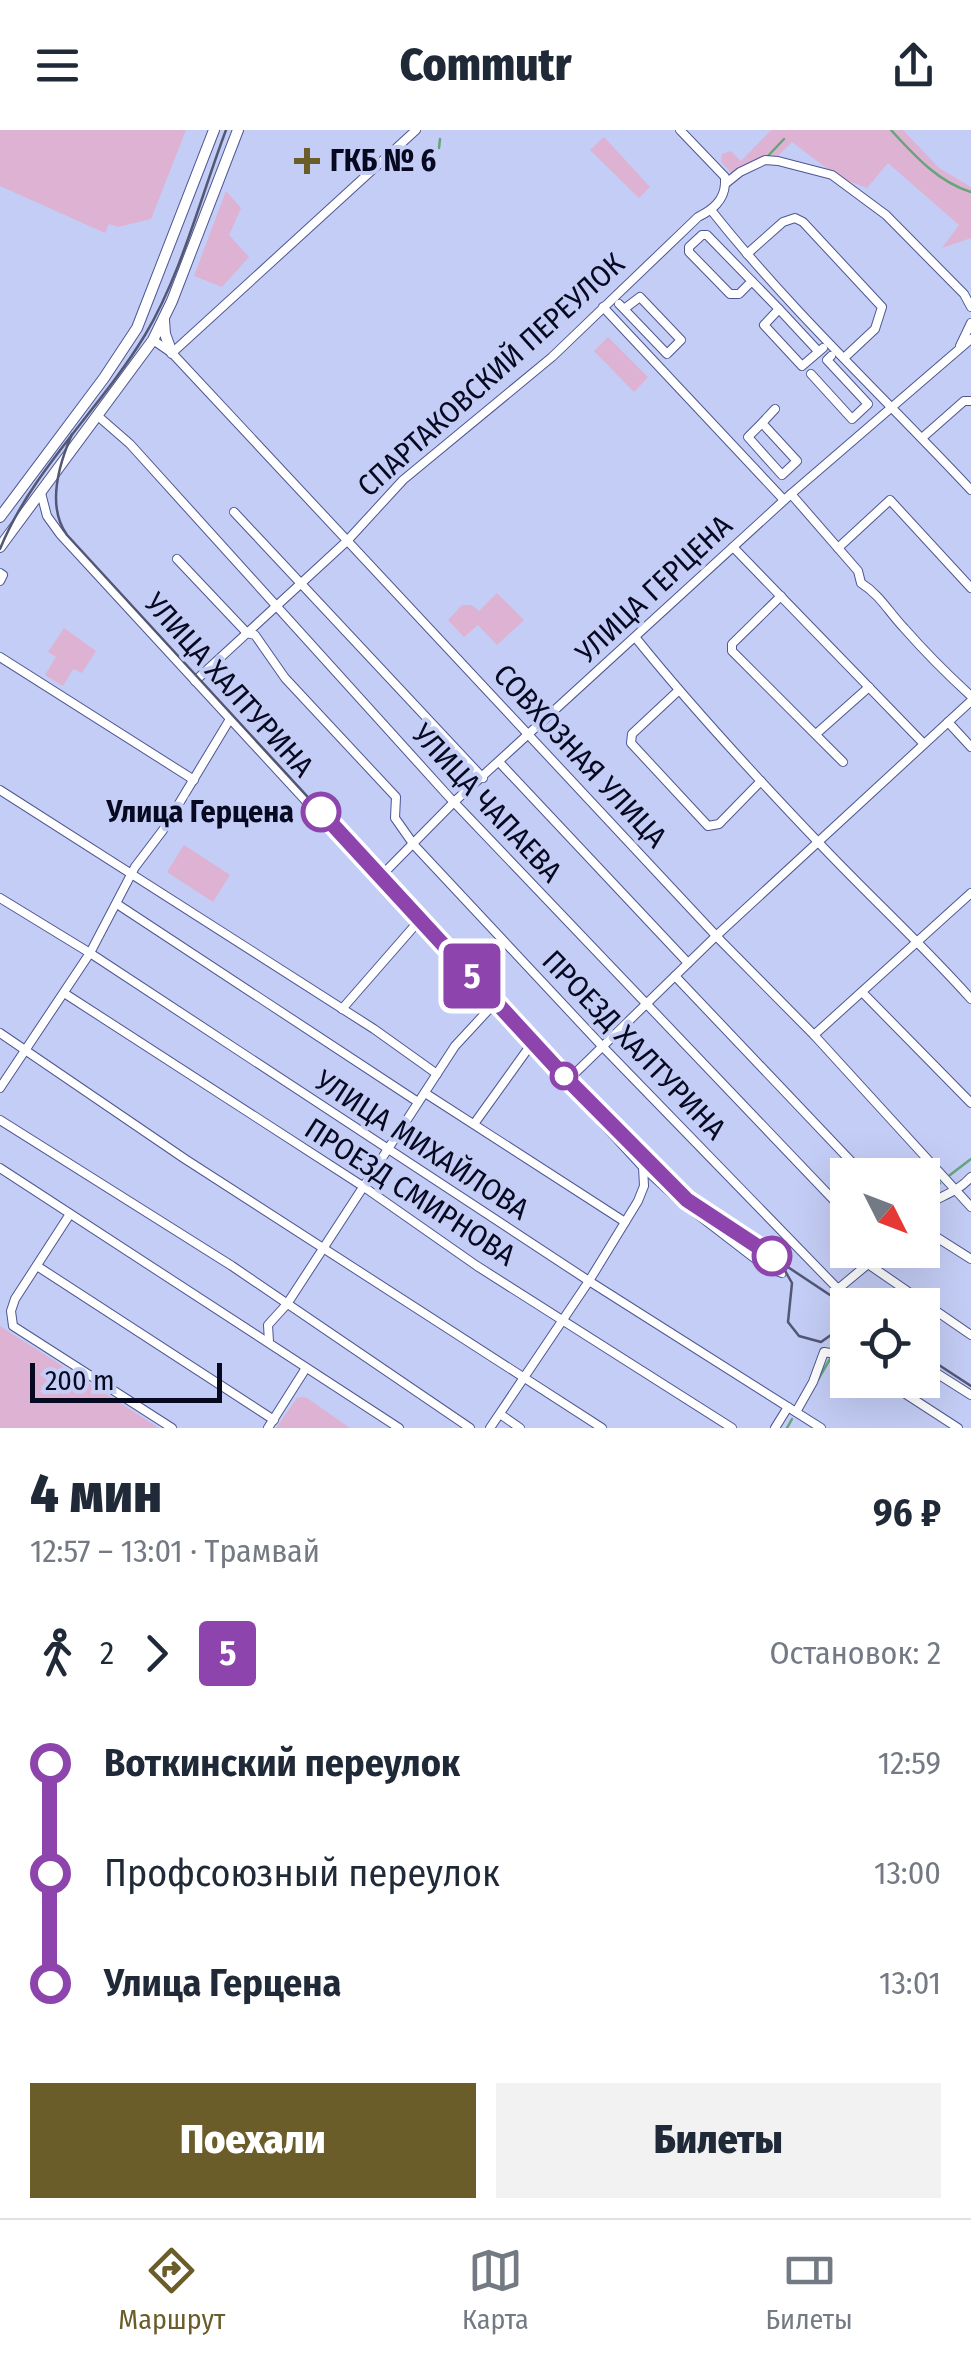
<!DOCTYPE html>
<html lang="ru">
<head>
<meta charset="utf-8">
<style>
  body { margin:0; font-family:"Fira Sans Condensed",sans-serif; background:#f2f2f3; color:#1f2937; height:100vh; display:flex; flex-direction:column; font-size:38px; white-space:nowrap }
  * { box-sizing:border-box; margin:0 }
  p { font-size:32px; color:#747a83 }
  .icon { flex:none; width:55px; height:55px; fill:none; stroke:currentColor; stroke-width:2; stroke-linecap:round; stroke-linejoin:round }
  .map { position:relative; height:1298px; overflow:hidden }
  .details { display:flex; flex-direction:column; background:#fff; flex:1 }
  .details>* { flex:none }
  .badge { padding:0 20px; border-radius:8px; font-size:35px; line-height:65px }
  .needle { width:65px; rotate:132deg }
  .controls { position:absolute; left:830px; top:1028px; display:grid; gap:20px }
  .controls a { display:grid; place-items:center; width:110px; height:110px; border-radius:0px; background:#fff; box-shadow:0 10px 40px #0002; font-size:50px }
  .scale { position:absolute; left:30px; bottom:25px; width:192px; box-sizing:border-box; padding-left:10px; border:5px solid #070920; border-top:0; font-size:28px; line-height:35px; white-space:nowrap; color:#070920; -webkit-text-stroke:8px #c4cdf5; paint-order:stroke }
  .map>.badge { position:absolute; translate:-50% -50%; box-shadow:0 0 0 5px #fff }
  .legs { display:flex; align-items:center; gap:15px; height:110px; padding:0 30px; font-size:32px }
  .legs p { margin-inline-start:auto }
  .summary { display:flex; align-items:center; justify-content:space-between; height:170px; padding:0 30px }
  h1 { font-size:55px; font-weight:800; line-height:75px }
  .button { display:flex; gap:20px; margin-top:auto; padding:20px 30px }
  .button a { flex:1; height:115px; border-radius:0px; background:#6a5d2a; color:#fff; font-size:40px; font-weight:800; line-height:115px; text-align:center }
  .button a+a { background:#f2f2f3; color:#1f2937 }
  ul { padding:0 30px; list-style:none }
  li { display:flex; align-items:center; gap:35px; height:110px; font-size:38px }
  li i { display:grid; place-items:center; width:15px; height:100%; margin:0 12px; background:currentColor }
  li i::after { content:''; width:25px; height:25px; margin:-12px; border:8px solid; border-radius:50%; background:#fff }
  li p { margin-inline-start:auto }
  li:first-child i { background:linear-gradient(#0000 50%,currentColor 0) }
  li:last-child i { background:linear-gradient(currentColor 50%,#0000 0) }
  header { display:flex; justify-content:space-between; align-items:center; height:130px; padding:0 30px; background:#fff; font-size:45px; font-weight:800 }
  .menu { display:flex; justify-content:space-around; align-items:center; height:140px; border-top:2px solid #e0e1e3; background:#fff; font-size:28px; color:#747a83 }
  .menu a { display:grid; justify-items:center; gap:5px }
  .menu .selected { color:#6a5d2a }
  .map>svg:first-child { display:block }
  .green { fill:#deb2d3 }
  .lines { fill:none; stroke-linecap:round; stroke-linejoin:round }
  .stream { stroke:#65a57c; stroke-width:2.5 }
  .minor-casing { stroke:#4d5792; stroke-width:10 }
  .major-casing { stroke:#4d5792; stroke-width:12 }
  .minor { stroke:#fff; stroke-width:8 }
  .major { stroke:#fff; stroke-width:10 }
  .tram { stroke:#525775; stroke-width:2.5 }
  .line-1-casing { stroke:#fff; stroke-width:22 }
  .line-1 { stroke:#8e44ad; stroke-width:15 }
  .poi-dot { fill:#6a5d2a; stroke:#c4cdf5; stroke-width:4 }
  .stop-1-dot { fill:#fff; stroke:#8e44ad; stroke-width:5 }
  .labels { text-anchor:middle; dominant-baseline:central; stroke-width:8; stroke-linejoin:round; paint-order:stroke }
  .poi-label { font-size:30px; font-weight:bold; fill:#070920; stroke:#c4cdf5; text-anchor:start }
  .street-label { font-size:30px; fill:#070920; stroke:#c4cdf5 }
  .stop-label { font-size:30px; font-weight:bold; fill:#070920; stroke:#c4cdf5; text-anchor:end }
</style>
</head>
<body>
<header><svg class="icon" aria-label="menu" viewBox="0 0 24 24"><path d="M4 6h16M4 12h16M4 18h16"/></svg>Commutr<svg class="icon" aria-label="share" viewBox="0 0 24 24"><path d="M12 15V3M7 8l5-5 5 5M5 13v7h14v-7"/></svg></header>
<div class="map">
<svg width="971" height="1298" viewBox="0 0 971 1298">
  <rect width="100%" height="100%" fill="#c4cdf5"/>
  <g class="green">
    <polygon points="0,0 186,0 151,89 118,97 109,94 105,103 0,56"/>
    <polygon points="771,0 903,0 939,38 971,57 971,108 942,118 959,95 888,33 867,58 838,47 792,12 774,30 733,45 721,32 722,24 731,21 741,31"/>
    <polygon points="604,7 650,57 639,68 590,20"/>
    <polygon points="226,61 241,78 229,105 249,127 222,157 194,146"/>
    <polygon points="608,207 648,247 634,262 594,221"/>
    <polygon points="497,463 524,490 497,515 478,495 464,507 448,490 462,475 472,475 479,481"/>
    <polygon points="64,498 96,521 82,543 73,539 63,556 45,545 56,527 48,522"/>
    <polygon points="184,715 230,745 213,772 167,742"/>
    <polygon points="0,1196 159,1298 0,1298"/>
    <polygon points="302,1267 307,1268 350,1298 276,1298 297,1268"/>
  </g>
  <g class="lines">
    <g class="stream">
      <path d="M891,0C914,25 938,52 971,62"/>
      <polyline points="439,18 440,9"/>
      <polyline points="767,27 784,9"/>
      <polyline points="950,1045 971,1029"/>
      <polyline points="922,1070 940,1053"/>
      <polyline points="832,1215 846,1191"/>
      <polyline points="816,1253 830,1229"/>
      <polyline points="787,1298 792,1289"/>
    </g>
    <g class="minor-casing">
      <g id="minor">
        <polyline points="680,0 725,47 725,53"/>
        <polyline points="725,54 740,42 765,30 778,31 832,45 886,85 964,164 971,177"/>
        <path d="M711,80C790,180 884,267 971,360"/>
        <polyline points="747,124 783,92 795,88 803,92 882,177 875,199 844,228"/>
        <polyline points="752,151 739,164 730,164 689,122 689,117 702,105 707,105 779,179"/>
        <polyline points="619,174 622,177 667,224 681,210 640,167 624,179"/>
        <polyline points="603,177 784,370"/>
        <polyline points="153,210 172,223 721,811 814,905 971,1077"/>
        <polyline points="960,216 971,193"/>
        <polyline points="818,221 779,179 764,195 802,236 823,218"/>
        <polyline points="172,223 416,0"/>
        <polyline points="811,244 852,289 868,274 827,230 831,226"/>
        <polyline points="99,287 130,314 450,668 848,1085"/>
        <polyline points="762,293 748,307 782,345 797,331 762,293 775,279"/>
        <polyline points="922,308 964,271 971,271"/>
        <polyline points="41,363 47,386 60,404 643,1037 679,1070 766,1137 782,1143"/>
        <path d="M791,364L858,441L861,453C880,465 888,481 904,498C925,522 947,544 971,566"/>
        <polyline points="234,382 483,648"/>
        <polyline points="733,417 924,614"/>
        <polyline points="838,418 890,370 971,458"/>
        <polyline points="177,429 247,503 255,505 285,548 396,667 395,688 414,715 602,916 838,1159 868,1134 877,1120"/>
        <polyline points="0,443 3,445 0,451"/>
        <polyline points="781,466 732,514 732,521 843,632"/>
        <path d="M635,507C693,579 756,647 820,714C870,767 923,815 971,869"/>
        <polyline points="0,527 194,650"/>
        <path d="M195,551L347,411L403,350L552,227L698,87C712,80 724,71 725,54"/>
        <polyline points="678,561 632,604 631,613 708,696 719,694 761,651"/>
        <polyline points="948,592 971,617"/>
        <polyline points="816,604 869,557"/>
        <polyline points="500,633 688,833"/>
        <polyline points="0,660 374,899 437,944"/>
        <polyline points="377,750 454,672 791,364 971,209"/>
        <polyline points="0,768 90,823 589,1151 821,1298"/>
        <polyline points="117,774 418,972"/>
        <polyline points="675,846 864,1045"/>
        <polyline points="862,862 971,973"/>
        <polyline points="64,863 364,1057 477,1136 732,1298"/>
        <polyline points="342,879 417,793"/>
        <polyline points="0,903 185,1029 602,1298"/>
        <polyline points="814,905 971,763"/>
        <polyline points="565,953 716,806 971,571"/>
        <polyline points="0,958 90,823 135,737 163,700 230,589"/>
        <polyline points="425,963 625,1092"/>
        <polyline points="0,990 232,1136 470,1298"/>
        <polyline points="474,994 530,916"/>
        <polyline points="0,1038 399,1298"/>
        <path d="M922,1078C939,1066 957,1063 971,1047"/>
        <polyline points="70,1084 15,1169 11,1181 13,1196 172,1298"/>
        <polyline points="922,1098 971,1129"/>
        <polyline points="868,1134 971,1205"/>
        <polyline points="37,1136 274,1290"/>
        <polyline points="269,1212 268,1195 287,1174 455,916 492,876"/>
        <polyline points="922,1234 971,1265"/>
        <polyline points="884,1250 958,1298"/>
        <polyline points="796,1282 813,1252 824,1222 848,1226"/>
        <polyline points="500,1284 520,1298"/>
        <polyline points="268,1298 306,1238"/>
        <polyline points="490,1298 589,1151 638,1071 644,1056 643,1037"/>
        <polyline points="775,1298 788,1277"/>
      </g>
    </g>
    <g class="major-casing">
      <g id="major">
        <polyline points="164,190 165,204 172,223"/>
        <polyline points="0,387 104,248 137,198 214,0"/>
        <polyline points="0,417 153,210 172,171 238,0"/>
      </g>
    </g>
    <use href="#minor" class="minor"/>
    <use href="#major" class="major"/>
    <g class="tram">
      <path d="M72,304C59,334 46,376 67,405L564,946L687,1070L848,1177"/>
      <path d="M0,419C32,340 101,278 145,205C181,145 201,66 226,0"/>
      <polyline points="780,1132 792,1153 788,1192 799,1206 821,1212 838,1200 842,1182 833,1165"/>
      <polyline points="922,1224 971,1256"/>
    </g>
  </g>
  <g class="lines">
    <g class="line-1-casing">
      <polyline id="line-1" points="321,682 564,946 687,1070 772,1126"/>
    </g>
    <use href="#line-1" class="line-1"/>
  </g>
  <path class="poi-dot" d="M302 16h10v10h10v10h-10v10h-10v-10h-10v-10h10z"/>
  <g class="stop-1-dot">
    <circle cx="321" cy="682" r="18"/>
    <circle cx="564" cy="946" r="12"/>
    <circle cx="772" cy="1126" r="18"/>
  </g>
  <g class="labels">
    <g class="poi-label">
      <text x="330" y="31">ГКБ № 6</text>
    </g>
    <g class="street-label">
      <text transform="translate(491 245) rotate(-42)">СПАРТАКОВСКИЙ ПЕРЕУЛОК</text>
      <text transform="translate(654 459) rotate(-43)">УЛИЦА ГЕРЦЕНА</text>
      <text transform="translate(229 555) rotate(48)">УЛИЦА ХАЛТУРИНА</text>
      <text transform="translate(580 626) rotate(47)">СОВХОЗНАЯ УЛИЦА</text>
      <text transform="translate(487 673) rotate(47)">УЛИЦА ЧАПАЕВА</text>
      <text transform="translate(634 915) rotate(46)">ПРОЕЗД ХАЛТУРИНА</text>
      <text transform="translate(422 1015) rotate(33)">УЛИЦА МИХАЙЛОВА</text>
      <text transform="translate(410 1062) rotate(33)">ПРОЕЗД СМИРНОВА</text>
    </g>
    <g class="stop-label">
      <text x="294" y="682">Улица Герцена</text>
    </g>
  </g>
</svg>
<div class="controls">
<a><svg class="needle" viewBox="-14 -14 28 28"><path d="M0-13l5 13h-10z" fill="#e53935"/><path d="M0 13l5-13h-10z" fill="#747a83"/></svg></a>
<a><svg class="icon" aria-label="locate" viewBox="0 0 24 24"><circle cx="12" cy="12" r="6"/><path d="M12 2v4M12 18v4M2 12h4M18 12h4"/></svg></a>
</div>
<div class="scale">200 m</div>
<b class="badge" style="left:472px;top:846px;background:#8e44ad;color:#fff">5</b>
</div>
<section class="details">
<div class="summary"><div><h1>4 мин</h1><p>12:57 – 13:01 · Трамвай</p></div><b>96 ₽</b></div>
<div class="legs"><svg class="icon" aria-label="walk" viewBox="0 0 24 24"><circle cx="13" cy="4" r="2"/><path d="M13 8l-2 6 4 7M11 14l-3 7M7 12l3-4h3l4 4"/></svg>2<svg class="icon" aria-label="forward" viewBox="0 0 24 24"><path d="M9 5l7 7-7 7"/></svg><b class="badge" style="background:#8e44ad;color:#fff">5</b><p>Остановок: 2</p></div>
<ul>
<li><i style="color:#8e44ad"></i><b>Воткинский переулок</b><p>12:59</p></li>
<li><i style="color:#8e44ad"></i><span>Профсоюзный переулок</span><p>13:00</p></li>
<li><i style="color:#8e44ad"></i><b>Улица Герцена</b><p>13:01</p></li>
</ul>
<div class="button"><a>Поехали</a><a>Билеты</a></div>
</section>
<nav class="menu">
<a class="selected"><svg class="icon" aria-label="directions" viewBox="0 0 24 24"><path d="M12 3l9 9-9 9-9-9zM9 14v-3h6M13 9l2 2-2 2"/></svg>Маршрут</a>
<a><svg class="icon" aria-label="map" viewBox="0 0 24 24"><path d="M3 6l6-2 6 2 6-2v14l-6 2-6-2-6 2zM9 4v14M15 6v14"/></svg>Карта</a>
<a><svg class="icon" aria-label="tickets" viewBox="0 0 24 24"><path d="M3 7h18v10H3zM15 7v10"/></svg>Билеты</a>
</nav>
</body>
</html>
